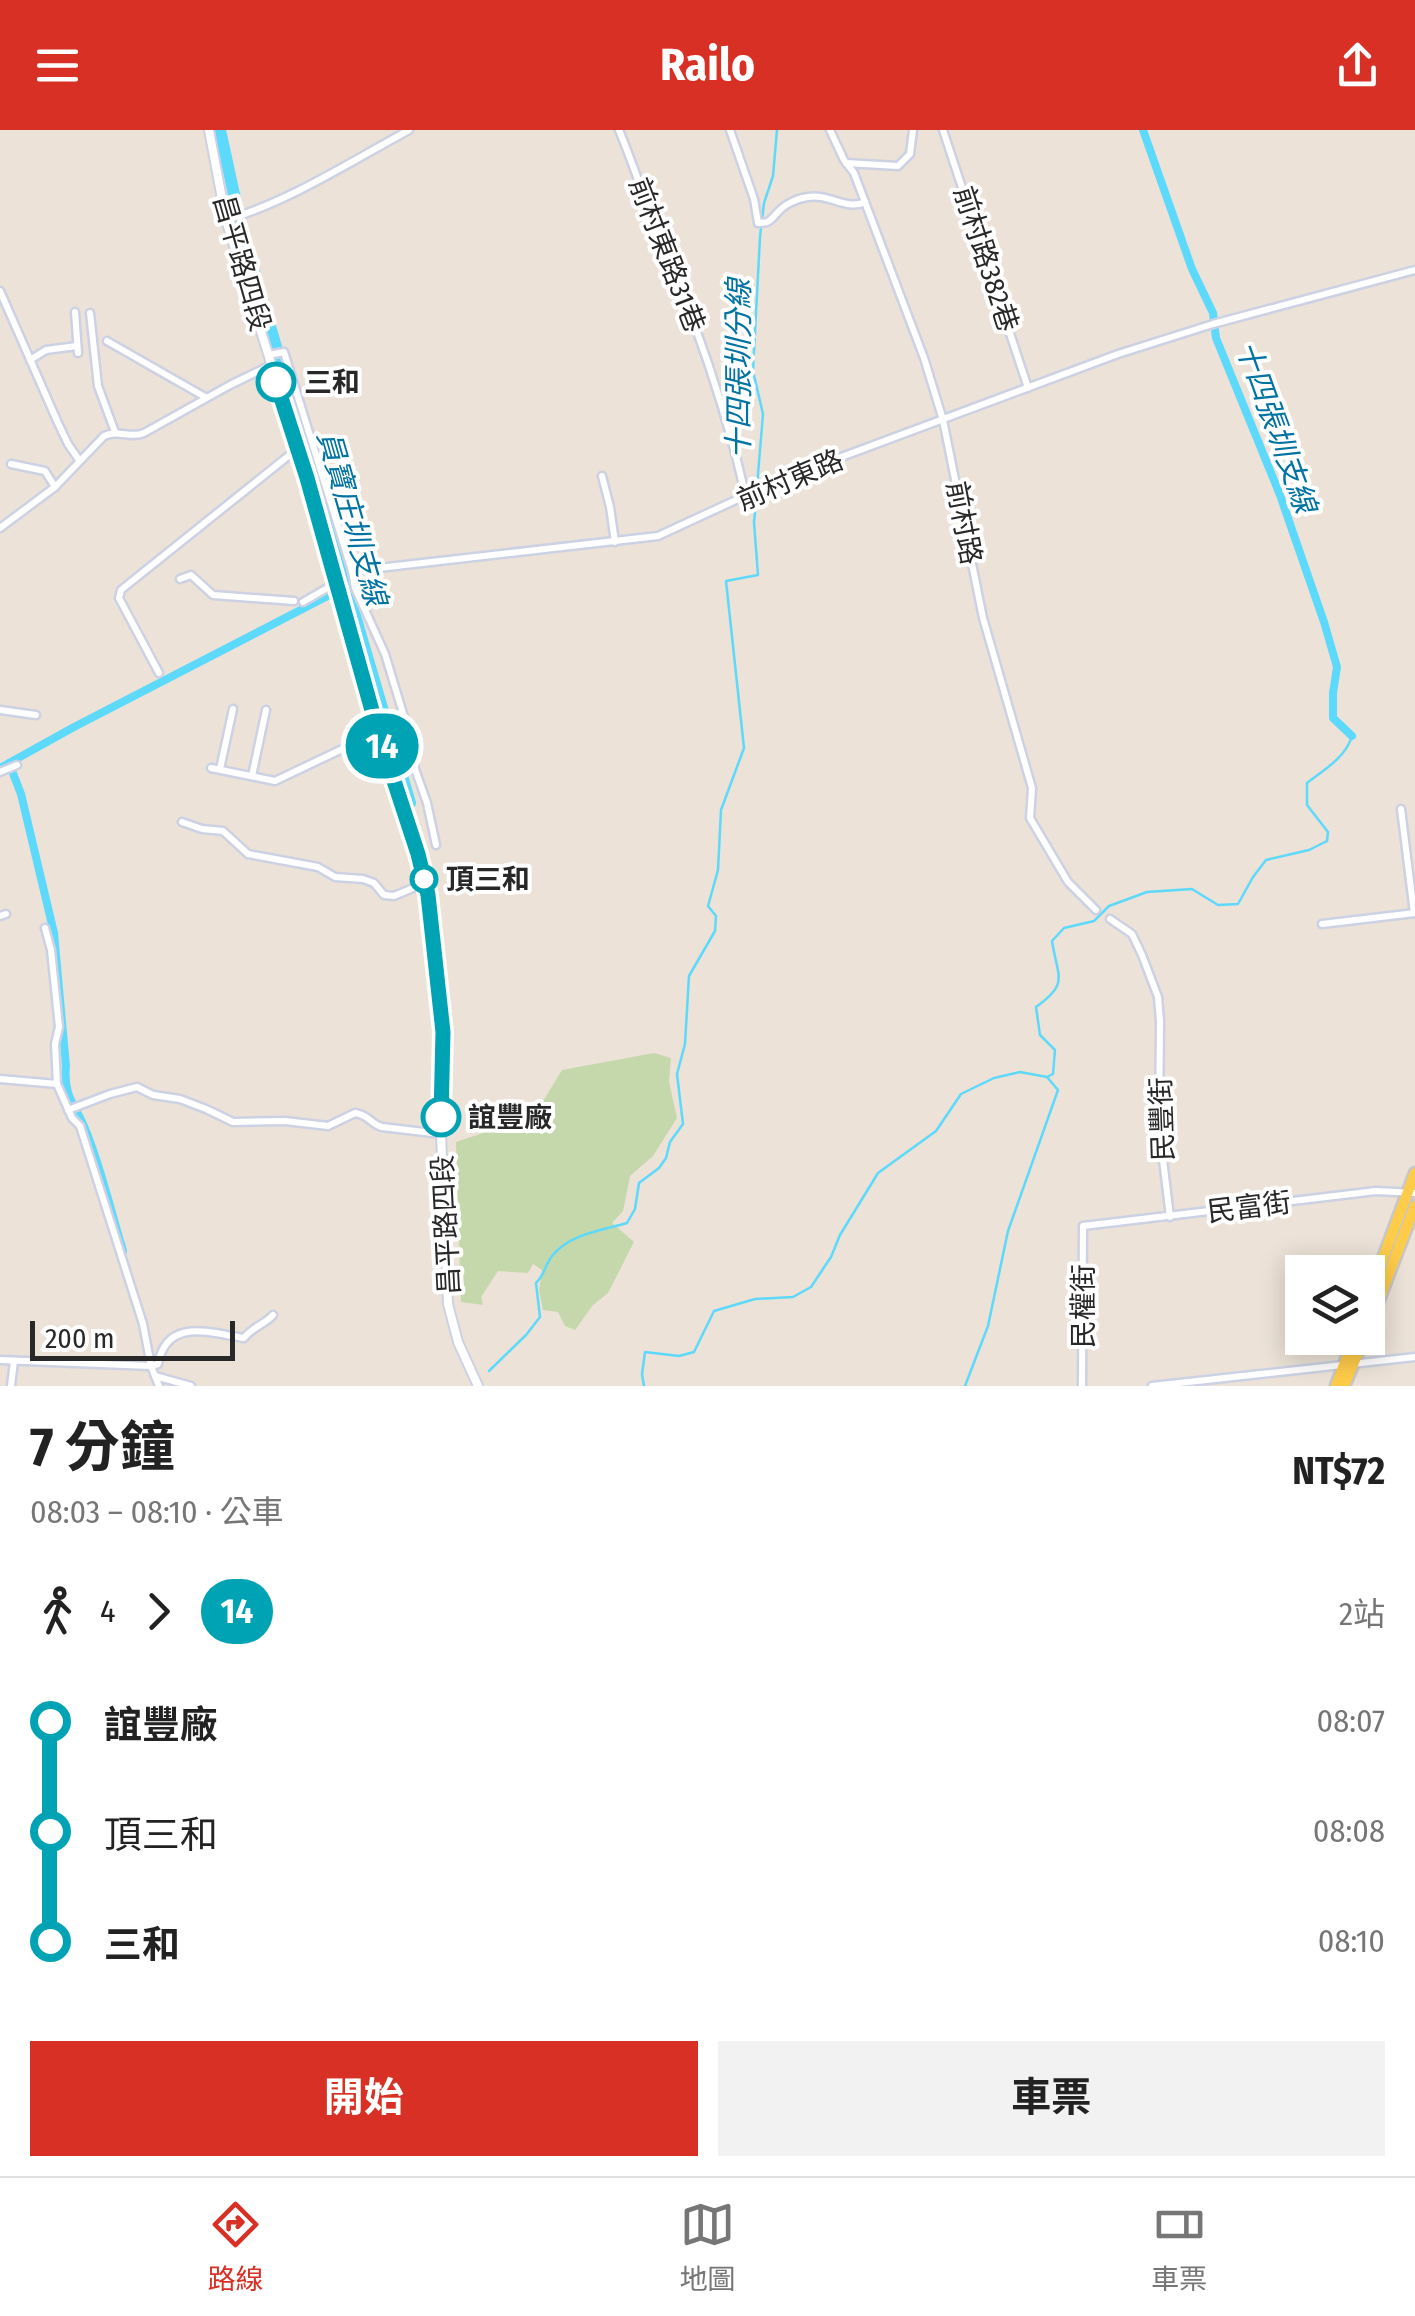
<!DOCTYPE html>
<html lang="zh-TW">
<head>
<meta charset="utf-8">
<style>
  body { margin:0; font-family:"Fira Sans Condensed","Noto Sans TC",sans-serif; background:#f2f2f2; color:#222; height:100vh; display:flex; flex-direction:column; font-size:38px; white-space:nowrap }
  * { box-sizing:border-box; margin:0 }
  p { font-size:32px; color:#767676 }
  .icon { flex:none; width:55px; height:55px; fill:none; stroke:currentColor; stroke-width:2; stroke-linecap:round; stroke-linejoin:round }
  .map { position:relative; height:1256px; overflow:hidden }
  .panel { display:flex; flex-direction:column; background:#fff; flex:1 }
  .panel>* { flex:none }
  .badge { padding:0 20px; border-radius:32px; font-size:35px; line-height:65px }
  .buttons { position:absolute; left:1285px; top:1125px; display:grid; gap:20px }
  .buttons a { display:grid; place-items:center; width:100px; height:100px; border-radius:0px; background:#fff; box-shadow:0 5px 25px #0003; font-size:50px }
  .scale { position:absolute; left:30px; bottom:25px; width:205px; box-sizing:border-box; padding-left:10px; border:5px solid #282828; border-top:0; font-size:28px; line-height:35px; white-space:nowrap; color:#282828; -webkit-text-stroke:8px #fff; paint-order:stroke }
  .map>.badge { position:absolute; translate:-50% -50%; box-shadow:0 0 0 5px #fff }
  .legs { display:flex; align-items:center; gap:15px; height:110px; padding:0 30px; font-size:32px }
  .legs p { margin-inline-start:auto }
  .summary { display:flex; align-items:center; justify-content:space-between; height:170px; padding:0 30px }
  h1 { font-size:55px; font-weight:700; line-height:75px }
  .primary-button { display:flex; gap:20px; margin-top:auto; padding:20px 30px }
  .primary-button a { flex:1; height:115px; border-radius:0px; background:#d93025; color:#fff; font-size:40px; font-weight:700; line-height:115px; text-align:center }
  .primary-button a+a { background:#f2f2f2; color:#222 }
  ul { padding:0 30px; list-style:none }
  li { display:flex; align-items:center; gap:35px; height:110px; font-size:38px }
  li i { display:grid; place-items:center; width:15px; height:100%; margin:0 12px; background:currentColor }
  li i::after { content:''; width:25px; height:25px; margin:-12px; border:8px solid; border-radius:50%; background:#fff }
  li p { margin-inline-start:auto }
  li:first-child i { background:linear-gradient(#0000 50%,currentColor 0) }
  li:last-child i { background:linear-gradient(currentColor 50%,#0000 0) }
  header { display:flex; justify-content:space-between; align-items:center; height:130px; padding:0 30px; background:#d93025; color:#fff; font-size:45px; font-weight:700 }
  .dock { display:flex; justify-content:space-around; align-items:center; height:140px; border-top:2px solid #e0e0e0; background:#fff; font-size:28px; color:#767676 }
  .dock a { display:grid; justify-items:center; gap:5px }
  .dock .on { color:#d93025 }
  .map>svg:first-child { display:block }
  .cemetery { fill:#c4d8ac }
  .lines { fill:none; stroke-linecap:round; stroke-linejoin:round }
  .stream { stroke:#5dd9fc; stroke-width:2.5 }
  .canal { stroke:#5dd9fc; stroke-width:8 }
  .river { stroke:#5dd9fc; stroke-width:12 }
  .minor-casing { stroke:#ccd2e3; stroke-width:11 }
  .tertiary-casing { stroke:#ccd2e3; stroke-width:12 }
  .primary-casing { stroke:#c7c7c7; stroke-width:15 }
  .minor { stroke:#fff; stroke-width:6 }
  .tertiary { stroke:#fff; stroke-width:8 }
  .primary { stroke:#ffcc49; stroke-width:10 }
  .line-1-casing { stroke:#fff; stroke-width:22 }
  .line-1 { stroke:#00a3b4; stroke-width:15 }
  .stop-1-dot { fill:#fff; stroke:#00a3b4; stroke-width:5 }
  .labels { text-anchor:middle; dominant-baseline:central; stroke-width:8; stroke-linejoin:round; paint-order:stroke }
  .street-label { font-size:28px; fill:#282828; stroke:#fff }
  .stop-label { font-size:28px; font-weight:bold; fill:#282828; stroke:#fff; text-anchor:start }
  .water-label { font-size:30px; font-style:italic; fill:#0073a3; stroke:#fff }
</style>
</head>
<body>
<header><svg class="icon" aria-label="menu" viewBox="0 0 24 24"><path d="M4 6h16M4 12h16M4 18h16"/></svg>Railo<svg class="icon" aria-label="share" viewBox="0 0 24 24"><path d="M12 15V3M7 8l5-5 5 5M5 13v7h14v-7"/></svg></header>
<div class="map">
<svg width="1415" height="1256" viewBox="0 0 1415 1256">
  <rect width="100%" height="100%" fill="#ece2d7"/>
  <polygon class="cemetery" points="654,923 671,928 669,952 677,988 653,1026 630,1046 623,1081 612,1093 634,1112 608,1163 593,1175 575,1200 565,1196 558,1182 543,1180 539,1160 542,1140 533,1134 528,1143 498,1141 481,1167 483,1175 461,1172 456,1012 534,986 562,940"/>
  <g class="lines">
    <g class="stream">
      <polyline points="757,356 763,284 753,241 760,107 764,73 773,46 777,0"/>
      <path d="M489,1241L526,1205L540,1187L536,1153C545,1144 545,1135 552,1126C569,1104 603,1100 627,1093L635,1079L639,1053L659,1038L666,1028L670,1012L683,994L677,944L685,914L689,846L715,801L716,786L708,776L718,740L721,680L744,618L726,451L758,445L754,392L757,364"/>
      <path d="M644,1256L642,1244L645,1222L679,1226L694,1222L714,1181L755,1169L793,1167L811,1157L831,1127L840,1105L878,1043L936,1001L961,964L994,948L1020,942L1047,947L1053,944L1055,920L1040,905L1036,877C1069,853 1058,849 1052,811L1064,798L1094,791L1109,776L1147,762L1192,759L1218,775L1238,774L1253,747L1266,730L1309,720L1327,711L1328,702L1307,675V653C1324,640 1346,627 1352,606"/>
      <polyline points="965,1256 988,1196 1008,1101 1058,960 1047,947"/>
    </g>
    <g class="canal">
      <polyline points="1143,0 1192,139 1213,183 1216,208 1280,365 1324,492 1337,537 1333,563 1333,588 1352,606"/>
      <path d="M9,633L21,664L54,803L66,936C63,968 76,975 86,1001C101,1038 111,1082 123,1121"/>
      <polyline points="0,638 74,597 347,456"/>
    </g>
    <polyline class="river" points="220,0 242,101 410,673"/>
    <g class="minor-casing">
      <g id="minor">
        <path d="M619,0C634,36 646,73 659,109C669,136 682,162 692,188C714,247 732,306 746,367"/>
        <path d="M730,0L754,69L758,93C771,93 770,90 778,82C785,74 798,68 808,67C828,63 847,81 865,72"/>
        <polyline points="830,0 844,30 854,43 924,228 943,290 983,488 1032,658 1030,688 1068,752 1096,780"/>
        <polyline points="943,0 1028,258"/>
        <polyline points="846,33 898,36 910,24 913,0"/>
        <path d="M226,90C288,72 352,31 409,0"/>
        <polyline points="0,161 58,293 68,314 79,330"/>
        <polyline points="75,182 78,223"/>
        <polyline points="90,183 98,256 115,302"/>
        <polyline points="107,211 205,267"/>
        <polyline points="268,225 284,222 352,441 355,458 385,524 408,600 415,639 427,673 436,715"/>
        <polyline points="30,230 46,220 77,216"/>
        <polyline points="11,334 45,341 55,357"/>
        <polyline points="602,346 610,377 615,412"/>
        <path d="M0,398L55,357L104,306C118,299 131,309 144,303L230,255L271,235"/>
        <polyline points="352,441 658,406 777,351 1118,224 1213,194 1415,140"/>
        <polyline points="180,449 191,445 213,465 294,471"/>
        <polyline points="303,472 336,453"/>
        <polyline points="159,543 119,468 121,460 297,319"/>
        <polyline points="0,580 36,585"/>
        <polyline points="211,638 275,651 378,602"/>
        <polyline points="220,639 233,579"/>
        <polyline points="0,642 17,635"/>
        <polyline points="252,646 266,580"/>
        <polyline points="1401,679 1414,783"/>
        <polyline points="182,692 202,699 223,701 248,724 318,737 335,747 363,749 374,753 384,765 394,766 425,753"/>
        <polyline points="0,786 6,784"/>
        <polyline points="1110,789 1132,804 1142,825 1158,867 1160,891 1159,997 1170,1087"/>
        <polyline points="1322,794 1415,783"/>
        <polyline points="45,798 51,820 59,897 55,914 57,954"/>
        <polyline points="0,949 57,954 72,988 80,996 143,1194 151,1236 159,1256"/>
        <path d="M68,980L110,964L137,957L153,965L180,969L206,979L233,992L285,991L328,996L355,983C370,985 370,994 382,997L441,1004"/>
        <path d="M0,1230L151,1236L158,1234C167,1187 210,1203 244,1208C252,1197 264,1195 273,1185"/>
        <polyline points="155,1246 191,1256"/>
        <polyline points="11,1256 14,1231"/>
        <polyline points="1082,1256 1083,1096 1376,1061 1415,1063"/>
        <polyline points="1152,1256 1415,1227"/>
      </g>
    </g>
    <g class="tertiary-casing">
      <polyline id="tertiary" points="209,0 226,90 307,348 378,602 418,724 428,765 443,902 441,1004 448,1174 458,1212 478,1256"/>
    </g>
    <g class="primary-casing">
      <g id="primary">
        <polyline points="1368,1168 1415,1043"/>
        <polyline points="1368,1198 1415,1076"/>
        <polyline points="1336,1256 1354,1208"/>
        <polyline points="1344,1256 1364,1208"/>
      </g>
    </g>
    <use href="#minor" class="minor"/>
    <use href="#tertiary" class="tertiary"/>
    <use href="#primary" class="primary"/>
  </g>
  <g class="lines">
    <g class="line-1-casing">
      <polyline id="line-1" points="276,252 307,348 378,602 418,724 428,765 443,902 441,987"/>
    </g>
    <use href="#line-1" class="line-1"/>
  </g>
  <g class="stop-1-dot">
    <circle cx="276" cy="252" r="18"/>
    <circle cx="424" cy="749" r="12"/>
    <circle cx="441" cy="987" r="18"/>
  </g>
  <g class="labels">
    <g class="street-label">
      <text transform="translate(667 125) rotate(69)">前村東路31巷</text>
      <text transform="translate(986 129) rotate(72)">前村路382巷</text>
      <text transform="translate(242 133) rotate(74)">昌平路四段</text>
      <text transform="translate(790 350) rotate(-23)">前村東路</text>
      <text transform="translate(964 393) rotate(79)">前村路</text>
      <text transform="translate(1162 989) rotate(-92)">民豐街</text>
      <text transform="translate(1249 1077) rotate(-7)">民富街</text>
      <text transform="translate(446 1095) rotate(-93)">昌平路四段</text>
      <text transform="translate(1083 1176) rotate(-90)">民權街</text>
    </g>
    <g class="stop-label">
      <text x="304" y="252">三和</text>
      <text x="446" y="749">頂三和</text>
      <text x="468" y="987">誼豐廠</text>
    </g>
    <g class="water-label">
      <text transform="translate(739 239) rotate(-90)">十四張圳分線</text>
      <text transform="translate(1276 297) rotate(70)">十四張圳支線</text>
      <text transform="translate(352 388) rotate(74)">員寶庄圳支線</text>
    </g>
  </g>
</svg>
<div class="buttons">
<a><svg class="icon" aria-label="layers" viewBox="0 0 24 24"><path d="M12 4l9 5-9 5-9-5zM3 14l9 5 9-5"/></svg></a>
</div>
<div class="scale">200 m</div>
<b class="badge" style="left:382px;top:616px;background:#00a3b4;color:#fff">14</b>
</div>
<section class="panel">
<div class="summary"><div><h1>7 分鐘</h1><p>08:03 – 08:10 · 公車</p></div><b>NT$72</b></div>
<div class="legs"><svg class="icon" aria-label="walk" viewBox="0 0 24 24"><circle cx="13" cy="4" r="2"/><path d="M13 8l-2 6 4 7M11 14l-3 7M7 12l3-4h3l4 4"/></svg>4<svg class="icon" aria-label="forward" viewBox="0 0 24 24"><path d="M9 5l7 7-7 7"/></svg><b class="badge" style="background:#00a3b4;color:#fff">14</b><p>2站</p></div>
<ul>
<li><i style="color:#00a3b4"></i><b>誼豐廠</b><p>08:07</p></li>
<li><i style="color:#00a3b4"></i><span>頂三和</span><p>08:08</p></li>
<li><i style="color:#00a3b4"></i><b>三和</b><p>08:10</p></li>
</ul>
<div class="primary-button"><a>開始</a><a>車票</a></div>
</section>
<nav class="dock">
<a class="on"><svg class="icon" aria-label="directions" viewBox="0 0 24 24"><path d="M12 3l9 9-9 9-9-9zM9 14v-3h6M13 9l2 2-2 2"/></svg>路線</a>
<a><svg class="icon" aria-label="map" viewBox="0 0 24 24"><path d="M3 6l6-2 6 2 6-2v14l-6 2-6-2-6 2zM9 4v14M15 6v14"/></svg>地圖</a>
<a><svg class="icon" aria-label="tickets" viewBox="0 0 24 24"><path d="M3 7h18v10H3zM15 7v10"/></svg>車票</a>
</nav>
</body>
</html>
